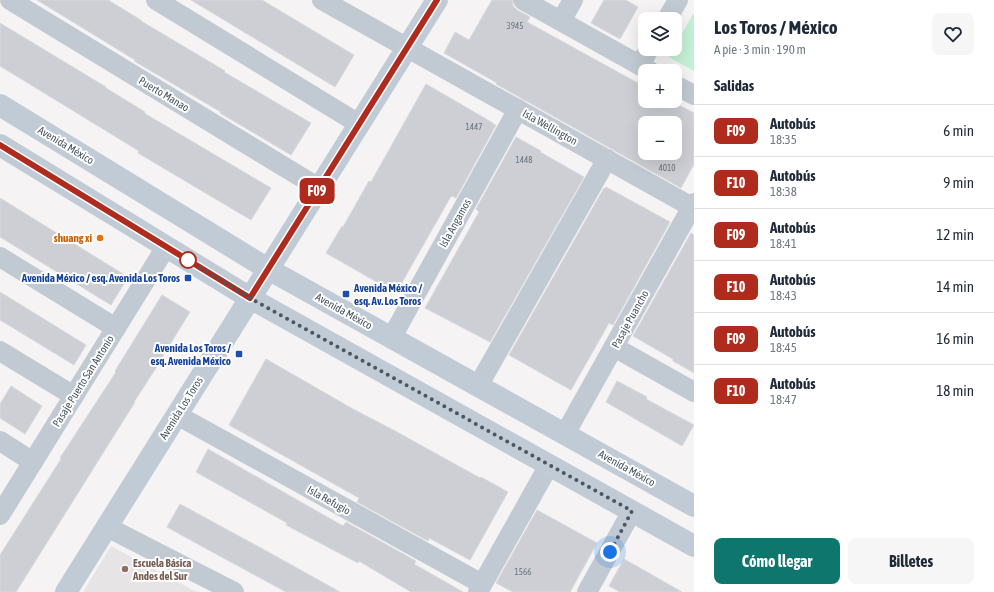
<!DOCTYPE html>
<html lang="es">
<head>
<meta charset="utf-8">
<style>
  body { margin:0; font-family:"Asap Condensed",sans-serif; background:#f6f6f7; color:#1f2937; height:100vh; display:flex; flex-direction:column; font-size:15px; white-space:nowrap }
  * { box-sizing:border-box; margin:0 }
  p { font-size:13px; color:#747a83 }
  .icon { flex:none; width:22px; height:22px; fill:none; stroke:currentColor; stroke-width:2; stroke-linecap:round; stroke-linejoin:round }
  .map { position:relative; flex:1; overflow:hidden }
  .drawer { display:flex; flex-direction:column; background:#fff; width:300px }
  .drawer>* { flex:none }
  .badge { padding:0 8px; border-radius:6px; font-size:14px; line-height:26px }
  .fabs { position:absolute; left:638px; top:12px; display:grid; gap:8px }
  .fabs a { display:grid; place-items:center; width:44px; height:44px; border-radius:8px; background:#fff; box-shadow:0 4px 16px #0002; font-size:20px }
  .you { position:absolute; width:20px; height:20px; margin:-10px; border:3px solid #fff; border-radius:50%; background:#1a73e8; box-shadow:0 0 0 6px #1a73e833 }
  .map>.badge { position:absolute; translate:-50% -50%; box-shadow:0 0 0 2px #fff }
  h2 { padding:0 20px; font-size:15px; line-height:36px }
  .round { display:grid; place-items:center; flex:none; width:42px; height:42px; border-radius:8px; background:#f6f6f7 }
  .summary { display:flex; align-items:center; justify-content:space-between; height:68px; padding:0 20px }
  h1 { font-size:19px; font-weight:700; line-height:30px }
  .button { display:flex; gap:8px; margin-top:auto; padding:8px 20px }
  .button a { flex:1; height:46px; border-radius:8px; background:#0f766e; color:#fff; font-size:16px; font-weight:700; line-height:46px; text-align:center }
  .button a+a { background:#f6f6f7; color:#1f2937 }
  ul { padding:0; list-style:none }
  li { display:flex; align-items:center; gap:12px; height:52px; padding:0 20px; border-top:1px solid #e0e1e3 }
  li div { flex:1 }
  li b { display:block; font-size:15px }
  li em { font-style:normal }
  li .badge { min-width:44px; font-weight:700; text-align:center }
  main { display:flex; flex:1; min-height:0 }
  .map>svg:first-child { display:block }
  .education { fill:#e6e4e5 }
  .green { fill:#c3f1d5 }
  .building { fill:#cdcfd5; stroke:#d7d9de; fill-rule:evenodd }
  .lines { fill:none; stroke-linecap:round; stroke-linejoin:round }
  .street { stroke:#c1cad2; stroke-width:20 }
  .secondary { stroke:#c1cbd6; stroke-width:22 }
  .line-casing { stroke:#fff; stroke-width:9 }
  .line { stroke:#af2b1e; stroke-width:6 }
  .walk { stroke:#4a5661; stroke-width:4; stroke-dasharray:0 7.2 }
  .food-dot { fill:#e8710a; stroke:#fff; stroke-width:1.5 }
  .stop-dot { fill:#fff; stroke:#af2b1e; stroke-width:2 }
  .transit-dot { fill:#1a4fb4; stroke:#fff; stroke-width:1.5 }
  .education-dot { fill:#8d6e63; stroke:#fff; stroke-width:1.5 }
  .labels { text-anchor:middle; dominant-baseline:central; stroke-width:4; stroke-linejoin:round; paint-order:stroke }
  .number-label { font-size:9px; fill:#6b747e }
  .street-label { font-size:11px; fill:#4a5661; stroke:#fff }
  .food-label { font-size:11px; font-weight:bold; fill:#c56008; stroke:#fff; text-anchor:end }
  .transit-label { font-size:11px; font-weight:bold; fill:#164399; stroke:#fff; text-anchor:end }
  .education-label { font-size:11px; font-weight:bold; fill:#785e54; stroke:#fff; text-anchor:start }
</style>
</head>
<body>
<main>
<div class="map">
<svg width="694" height="592" viewBox="0 0 694 592">
  <rect width="100%" height="100%" fill="#f5f3f3"/>
  <polygon class="education" points="111,546 197,592 83,592"/>
  <polygon class="green" points="693,14 694,14 694,71 669,57 673,49 675,49 675,46"/>
  <g class="building">
    <polygon points="37,0 108,0 141,20 141,21 225,71 224,72 311,123 291,155 220,113 221,112 134,61 135,60"/>
    <polygon points="191,0 262,0 354,55 335,87"/>
    <path d="M492,0H512L513,6L517,10L530,17L527,22L645,87V101H671L694,113V164L681,188L496,84L497,83L444,53L455,32L469,40ZM645,123H675V153H645Z"/>
    <polygon points="604,0 626,0 638,7 620,39 591,23"/>
    <polygon points="0,23 106,87 106,88 145,112 144,113 271,188 251,220 138,153 139,151 0,66"/>
    <polygon points="426,84 493,123 493,124 496,125 456,198 452,196 450,198 396,293 326,253 342,226 343,227 369,181 371,182"/>
    <polygon points="516,137 541,151 540,152 584,177 490,342 425,308 479,212 476,209"/>
    <polygon points="606,187 670,222 613,325 609,323 571,390 509,355 604,188 605,189"/>
    <polygon points="0,198 128,277 111,305 0,237"/>
    <polygon points="691,233 694,235 694,373 673,361 673,359 633,336"/>
    <polygon points="0,292 86,345 74,365 0,320"/>
    <polygon points="162,295 190,312 162,357 163,357 134,402 135,402 16,592 0,592 0,555 61,459 60,458 116,372 115,371"/>
    <polygon points="266,359 353,409 397,432 480,478 481,477 508,492 470,560 429,538 428,541 357,502 359,498 229,425"/>
    <polygon points="617,381 647,397 646,399 694,425 682,446 606,402"/>
    <polygon points="11,386 42,406 25,434 0,418 0,404"/>
    <polygon points="208,449 343,526 346,522 416,561 414,564 463,592 411,592 359,561 358,563 286,525 287,523 196,472"/>
    <polygon points="180,504 270,553 340,592 286,592 194,542 167,527"/>
    <polygon points="537,510 597,543 570,592 513,592 496,583"/>
    <polygon points="624,559 647,572 682,592 620,592 609,586"/>
  </g>
  <g class="lines">
    <g class="street">
      <polyline points="10,0 319,188"/>
      <polyline points="156,0 359,124"/>
      <polyline points="322,0 692,207"/>
      <polyline points="523,0 650,71"/>
      <polyline points="667,19 678,0"/>
      <polyline points="561,21 573,0"/>
      <polyline points="640,65 649,49"/>
      <polyline points="675,85 694,95"/>
      <polyline points="0,257 116,328"/>
      <polyline points="392,337 518,109"/>
      <polyline points="614,347 694,392"/>
      <polyline points="0,351 74,396"/>
      <polyline points="478,386 607,159"/>
      <polyline points="177,415 482,584"/>
      <polyline points="565,434 694,203"/>
      <polyline points="0,441 33,462"/>
      <polyline points="0,515 166,247"/>
      <polyline points="107,527 234,592"/>
      <polyline points="478,592 549,465"/>
      <polyline points="587,592 632,511"/>
    </g>
    <g class="secondary">
      <polyline points="0,105 268,269 694,506"/>
      <polyline points="0,145 250,298 694,546"/>
      <polyline points="66,592 437,0"/>
    </g>
  </g>
  <g class="lines">
    <g class="line-casing">
      <polyline id="line" points="0,145 250,298 437,0"/>
    </g>
    <use href="#line" class="line"/>
    <polyline class="walk" points="188,260 250,298 632,511 610,552"/>
  </g>
  <circle class="food-dot" cx="100" cy="238" r="4"/>
  <circle class="stop-dot" cx="188" cy="260" r="8"/>
  <g class="transit-dot">
    <rect x="184" y="274" width="8" height="8" rx="2"/>
    <rect x="342" y="290" width="8" height="8" rx="2"/>
    <rect x="235" y="350" width="8" height="8" rx="2"/>
  </g>
  <circle class="education-dot" cx="125" cy="569" r="4"/>
  <g class="labels">
    <g class="number-label">
      <text x="515" y="26">3945</text>
      <text x="474" y="127">1447</text>
      <text x="524" y="160">1448</text>
      <text x="667" y="168">4010</text>
      <text x="523" y="572">1566</text>
    </g>
    <g class="street-label">
      <text transform="translate(164 94) rotate(31)">Puerto Manao</text>
      <text transform="translate(550 127) rotate(29)">Isla Wellington</text>
      <text transform="translate(66 145) rotate(31)">Avenida México</text>
      <text transform="translate(455 223) rotate(-61)">Isla Angamos</text>
      <text transform="translate(344 311) rotate(29)">Avenida México</text>
      <text transform="translate(630 319) rotate(-61)">Pasaje Puancho</text>
      <text transform="translate(83 381) rotate(-58)">Pasaje Puerto San Antonio</text>
      <text transform="translate(181 408) rotate(-58)">Avenida Los Toros</text>
      <text transform="translate(627 468) rotate(29)">Avenida México</text>
      <text transform="translate(329 500) rotate(29)">Isla Refugio</text>
    </g>
    <g class="food-label">
      <text x="92" y="238">shuang xi</text>
    </g>
    <g class="transit-label">
      <text x="180" y="278">Avenida México / esq. Avenida Los Toros</text>
      <text x="354" y="288" text-anchor="start">Avenida México /<tspan x="354" dy="13">esq. Av. Los Toros</tspan></text>
      <text x="231" y="348">Avenida Los Toros /<tspan x="231" dy="13">esq. Avenida México</tspan></text>
    </g>
    <g class="education-label">
      <text x="133" y="563">Escuela Básica<tspan x="133" dy="13">Andes del Sur</tspan></text>
    </g>
  </g>
</svg>
<div class="fabs">
<a><svg class="icon" aria-label="layers" viewBox="0 0 24 24"><path d="M12 4l9 5-9 5-9-5zM3 14l9 5 9-5"/></svg></a>
<a>+</a>
<a>−</a>
</div>
<div class="you" style="left:610px;top:552px"></div>
<b class="badge" style="left:317px;top:191px;background:#af2b1e;color:#fff">F09</b>
</div>
<section class="drawer">
<div class="summary"><div><h1>Los Toros / México</h1><p>A pie · 3 min · 190 m</p></div><a class="round"><svg class="icon" aria-label="heart" viewBox="0 0 24 24"><path d="M12 20l-8-8c-3-5 5-10 8-4 3-6 11-1 8 4z"/></svg></a></div>
<h2>Salidas</h2>
<ul>
<li><span class="badge" style="background:#af2b1e;color:#fff">F09</span><div><b>Autobús</b><p>18:35</p></div><em>6 min</em></li>
<li><span class="badge" style="background:#af2b1e;color:#fff">F10</span><div><b>Autobús</b><p>18:38</p></div><em>9 min</em></li>
<li><span class="badge" style="background:#af2b1e;color:#fff">F09</span><div><b>Autobús</b><p>18:41</p></div><em>12 min</em></li>
<li><span class="badge" style="background:#af2b1e;color:#fff">F10</span><div><b>Autobús</b><p>18:43</p></div><em>14 min</em></li>
<li><span class="badge" style="background:#af2b1e;color:#fff">F09</span><div><b>Autobús</b><p>18:45</p></div><em>16 min</em></li>
<li><span class="badge" style="background:#af2b1e;color:#fff">F10</span><div><b>Autobús</b><p>18:47</p></div><em>18 min</em></li>
</ul>
<div class="button"><a>Cómo llegar</a><a>Billetes</a></div>
</section>
</main>
</body>
</html>
